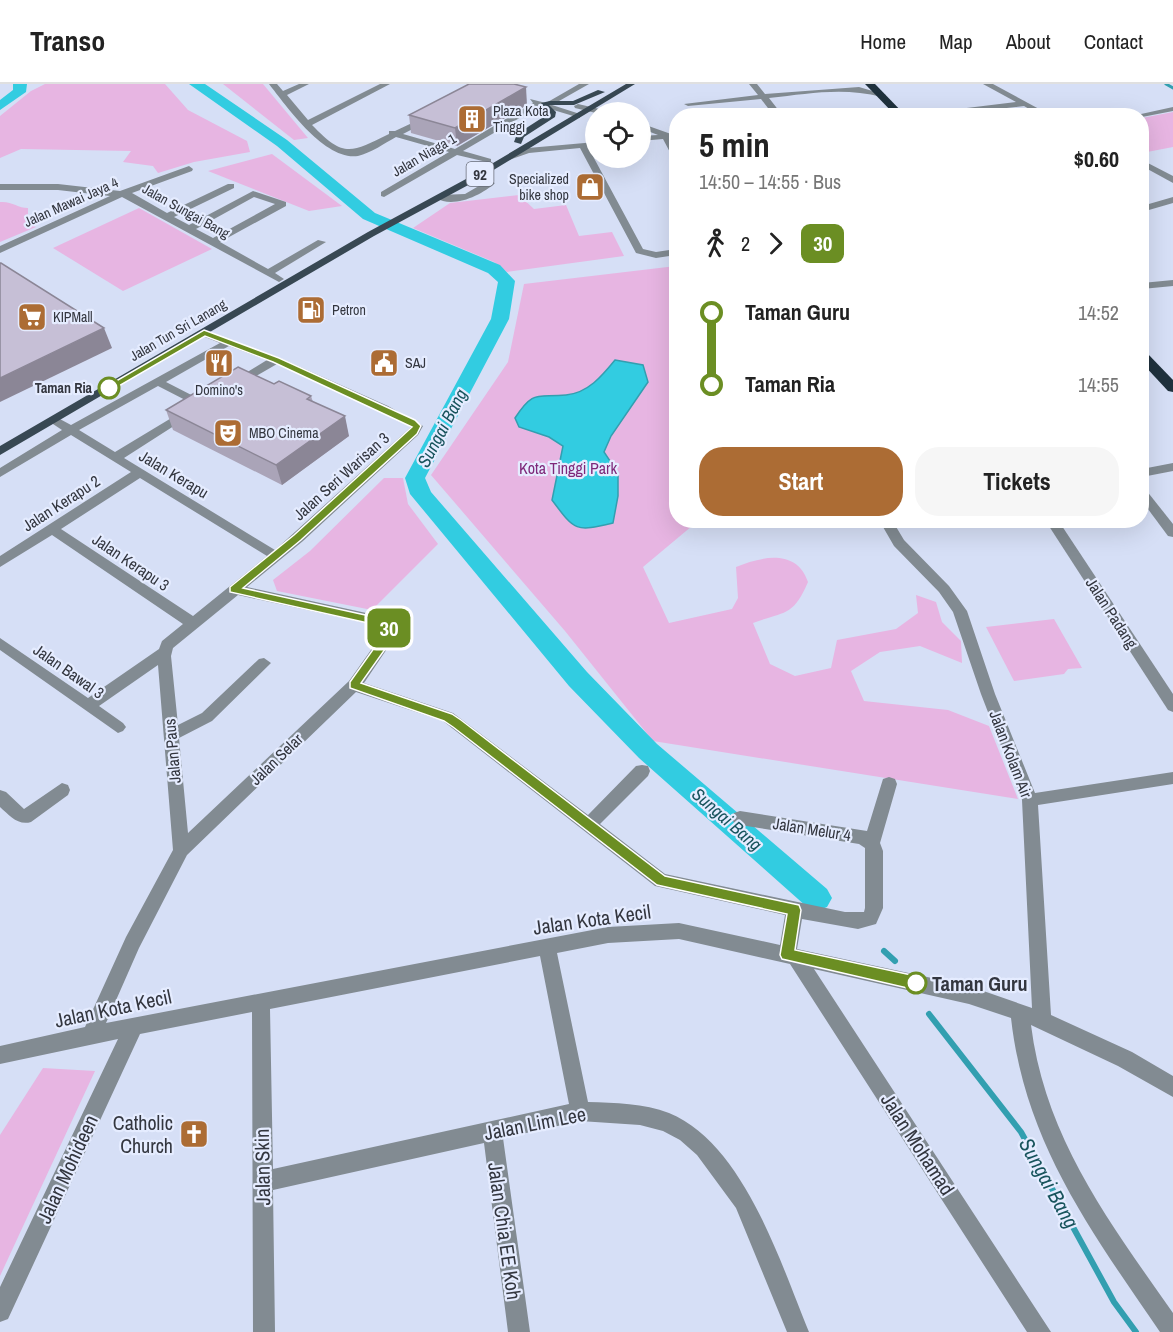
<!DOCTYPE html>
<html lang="en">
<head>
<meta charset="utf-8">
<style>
  body { margin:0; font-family:"Archivo Narrow",sans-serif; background:#f6f6f6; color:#222; height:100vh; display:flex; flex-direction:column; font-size:22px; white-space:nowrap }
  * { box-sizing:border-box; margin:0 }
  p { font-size:20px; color:#767676 }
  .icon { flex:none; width:33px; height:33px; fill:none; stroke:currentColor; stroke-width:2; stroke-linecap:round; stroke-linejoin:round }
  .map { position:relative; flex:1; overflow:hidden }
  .sheet { position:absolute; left:669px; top:24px; width:480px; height:420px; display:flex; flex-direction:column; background:#fff; border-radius:24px; box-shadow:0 6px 24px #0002 }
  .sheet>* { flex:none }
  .badge { padding:0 12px; border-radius:9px; font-size:21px; line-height:39px }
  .tools { position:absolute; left:585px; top:18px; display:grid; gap:12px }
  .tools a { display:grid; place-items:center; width:66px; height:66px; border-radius:50%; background:#fff; box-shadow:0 6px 24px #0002; font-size:30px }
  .map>.badge { position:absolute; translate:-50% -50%; box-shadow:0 0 0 3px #fff }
  .legs { display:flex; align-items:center; gap:9px; height:66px; padding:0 30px; font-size:20px }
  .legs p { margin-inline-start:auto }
  .overview { display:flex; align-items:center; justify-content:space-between; height:102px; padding:0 30px }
  h1 { font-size:33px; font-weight:700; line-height:45px }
  .primary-button { display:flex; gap:12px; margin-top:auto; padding:12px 30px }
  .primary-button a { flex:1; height:69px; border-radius:24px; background:#ac6c34; color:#fff; font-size:24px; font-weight:700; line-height:69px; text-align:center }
  .primary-button a+a { background:#f6f6f6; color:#222 }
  ul { padding:0 30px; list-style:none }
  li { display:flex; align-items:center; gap:21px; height:72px; font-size:22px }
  li i { display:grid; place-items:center; width:9px; height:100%; margin:0 8px; background:currentColor }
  li i::after { content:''; width:15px; height:15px; margin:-8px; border:4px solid; border-radius:50%; background:#fff }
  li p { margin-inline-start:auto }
  li:first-child i { background:linear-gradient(#0000 50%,currentColor 0) }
  li:last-child i { background:linear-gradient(currentColor 50%,#0000 0) }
  header { display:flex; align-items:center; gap:36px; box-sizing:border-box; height:84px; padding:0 30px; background:#fff; border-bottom:2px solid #e0e0e0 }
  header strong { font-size:28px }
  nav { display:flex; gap:33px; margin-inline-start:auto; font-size:21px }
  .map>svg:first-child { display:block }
  .green { fill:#e7b5e2 }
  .water { fill:#32cce1; stroke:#329fb0; stroke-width:1.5 }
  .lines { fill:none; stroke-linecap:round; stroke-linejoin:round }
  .stream-far1 { stroke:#329fb0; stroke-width:3 }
  .stream { stroke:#329fb0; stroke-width:6 }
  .river { fill:#32cce1; fill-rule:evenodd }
  .minor { fill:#828b92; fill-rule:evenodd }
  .major { fill:#384853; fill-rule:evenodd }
  .highway { fill:#1f313d; fill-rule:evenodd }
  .wall { fill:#aaa4b8 }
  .shaded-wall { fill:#8b8696 }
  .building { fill:#c6bfd6; stroke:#8b8696; stroke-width:1.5 }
  .line-1 { fill:#6b8e23; stroke:#fff; stroke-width:1.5 }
  .stop-1-dot { fill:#fff; stroke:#6b8e23; stroke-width:3 }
  .labels { text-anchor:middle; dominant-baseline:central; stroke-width:4.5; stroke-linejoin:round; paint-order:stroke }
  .far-poi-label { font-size:14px; fill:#33363f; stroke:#e5ecff; text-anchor:start }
  .far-street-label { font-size:14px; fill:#33363f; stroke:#e5ecff }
  .far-stop-label { font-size:14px; font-weight:bold; fill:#33363f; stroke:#e5ecff; text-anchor:end }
  .shield { fill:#e5ecff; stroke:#686d79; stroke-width:1.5 }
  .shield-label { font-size:15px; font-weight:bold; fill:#33363f }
  .park-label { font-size:16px; fill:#7e287a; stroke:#e5ecff }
  .street-label { font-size:16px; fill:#33363f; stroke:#e5ecff }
  .water-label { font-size:18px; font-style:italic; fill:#18545d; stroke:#e5ecff }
  .near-street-label { font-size:20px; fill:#33363f; stroke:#e5ecff }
  .near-stop-label { font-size:20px; font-weight:bold; fill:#33363f; stroke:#e5ecff; text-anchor:start }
  .near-poi-label { font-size:20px; fill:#33363f; stroke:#e5ecff; text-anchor:end }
  .near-water-label { font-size:21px; font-style:italic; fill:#18545d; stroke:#e5ecff }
</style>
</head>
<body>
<header>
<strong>Transo</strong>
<nav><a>Home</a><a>Map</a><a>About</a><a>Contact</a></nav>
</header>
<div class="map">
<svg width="1173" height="1248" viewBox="0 0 1173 1248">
  <rect width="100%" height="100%" fill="#d6dff6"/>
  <g class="green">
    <polygon points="45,0 165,0 188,26 247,57 250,68 194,78 158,89 153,82 123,78 131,67 21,65 0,74 0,32 31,7"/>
    <polygon points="223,0 263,0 308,54 294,56"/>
    <polygon points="1173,28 1173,63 1142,69 1142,34"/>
    <polygon points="272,70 342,122 309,127 208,87"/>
    <polygon points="519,111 534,125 566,121 579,152 612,148 624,172 507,188 494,178 413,144 450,119"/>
    <path d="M0,118C12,117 18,124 28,124V139L36,143L0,158Z"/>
    <polygon points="139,124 212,165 123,207 53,164"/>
    <path d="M676,182V436L698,437L643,483L669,539L732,525L738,514L736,483C762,472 797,465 808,498C793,533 785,527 753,539L770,580L795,592L831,584L837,556L896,545L918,529L916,511L936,518L942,538L961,557L962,579L920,562L880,568L851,587L864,617L948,626L989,642L1018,715L653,657L565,547L431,391L508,278L524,200Z"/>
    <polygon points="384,394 403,394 408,420 438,460 372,526 277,507 273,496 310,467"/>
    <polygon points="1054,535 1082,584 1068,585 1064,590 1014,597 986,543"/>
    <polygon points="43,984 95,987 0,1192 0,1051"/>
  </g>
  <path class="water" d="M615,276L643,281L648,298L611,352L604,368L618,389V412L613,439C575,448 575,447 552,416L563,362L549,353L519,343L515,334C534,305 537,314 566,311C588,309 602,292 615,276Z"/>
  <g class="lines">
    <polyline class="stream-far1" points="1166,0 1173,4"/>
    <g class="stream">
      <polyline points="884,867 895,877"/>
      <polyline points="929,930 1021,1048 1114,1218 1136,1248"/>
    </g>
    <g class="river">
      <polygon points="13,0 27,0 26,8 0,26 0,16 13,6"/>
      <polygon points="189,0 205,0 287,56 375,129 500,181 515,197 509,235 425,394 431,408 587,588 657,660 827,805 832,814 827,823 817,827 807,823 639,674 569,602 410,410 405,394 491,235 498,198 488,189 363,135 277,62"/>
    </g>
    <g class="minor">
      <path d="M269,0H277L283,7L299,0H309L287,11L308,36L380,0H390L312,41C344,74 350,69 389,50V47H395L427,32L431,34L430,36L403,50L455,65L533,19L530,15L546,19L579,0H589L552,21L580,30V34L540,22L463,67L491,75V79L457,71L384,113L381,112V108L449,68L396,53C385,59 371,69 358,72C325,77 287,23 269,0Z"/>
      <path d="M749,0H757L765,10L859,3L886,11L882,13C842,3 809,10 769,14L783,32H774L761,15L688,22L684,20L758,11Z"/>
      <polygon points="983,0 993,0 1052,32 1041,32 1024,22 934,32 901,32 1016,18"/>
      <polygon points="578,20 604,26 605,28 596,29 575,24 574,22"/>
      <polygon points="1173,23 1173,27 1142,33 1132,32"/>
      <path d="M640,39L671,50C671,57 676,65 676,74H673L663,55L640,57V52L658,51L640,44Z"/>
      <polygon points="596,58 596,63 588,63 643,165 656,168 676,165 676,171 656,174 636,169 580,64 529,69 509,76 505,73 528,64"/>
      <polygon points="1142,76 1173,92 1173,99 1142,82"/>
      <path d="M189,82L193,85L192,87L132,109L167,129L228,100H234V104L174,133L189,141L253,107L286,118V122L220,158L268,185L318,156L326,158L275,189L284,195L279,198L122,113L0,169V162L110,112L58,106H0V100H58L120,107ZM254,113L275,120L213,154L196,145Z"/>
      <path d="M473,91H479L495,99C482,111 453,125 436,114L440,111L465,110L484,99L473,95Z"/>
      <polygon points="1173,113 1173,119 1142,128 1142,122"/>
      <polygon points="1173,196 1173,202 1142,205 1142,199"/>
      <path d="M204,246L280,274L388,322L423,342L418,351L303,457L247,503L380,532L393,538L397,550L364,599L453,629L588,731L636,682L642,681L648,682L650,687L648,692L600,740L665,790L845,828H864L865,824V764L859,760L740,741L734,739L732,734L734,729L740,727L867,747L883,695L889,693L895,695L897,700L880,759L883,767V824L876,840L858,845L802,835L797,865L969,902L1032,924L1022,716L981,610L953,528L939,508L894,462L879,436H892L904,456L949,502L967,527L995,610L1035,709L1173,688V700L1038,721L1051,931L1132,968L1173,992V1013L1118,982L1031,941C1045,1054 1110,1139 1173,1229V1248H1160C1091,1147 1025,1059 1011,934L969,920L814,885L1051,1248H1027L790,880L679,855L608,859L557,869L588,1018C615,1019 644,1019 669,1029C744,1060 780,1178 809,1248H787L736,1124L697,1071L680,1056L663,1047L640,1041L580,1037L503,1054L530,1248H508L484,1059L273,1106L275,1248H253L252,928L140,950L8,1235L0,1238V1203L118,955L0,980V962L85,943L126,853L173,766L158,581L99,622L123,639L126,643L123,647L118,649L0,566V554L88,614L159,565L162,557L183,540L52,451L0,483V472L131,388L71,351L0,393V384L62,346L50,338V334H58L71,341L220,259L200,251L199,249ZM229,262L267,276L231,298V302H239L277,280L380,326L411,343L275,466L124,374L191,331V327H183L115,368L79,346L158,302L197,322H205V318L166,298ZM140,394L267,472L193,532L61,445ZM238,511L376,541L382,545L383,549L349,597L188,749L179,654L212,637L271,579L264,574L259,575L202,629L178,641L171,572L173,564ZM356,608L443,637L655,802L785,831L780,861L679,839L608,843L106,939L139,864L187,771ZM540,872L569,1020L273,1085L270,925Z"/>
      <polygon points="1173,379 1173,387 1142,393 1142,385"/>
      <polygon points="1142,405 1146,406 1173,440 1173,453 1168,452 1142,417"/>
      <polygon points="1045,436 1058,436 1173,610 1173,628 1168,626"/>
      <path d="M62,699L68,701L70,706L68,711L31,738C18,742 9,731 0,723V706L6,708L24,725Z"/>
    </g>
    <g class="major">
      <polygon points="626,0 635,0 472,99 374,152 0,371 0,362 368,148 466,95"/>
      <polygon points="598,6 605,8 574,21 549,21 556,28 555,33 524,53 521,60 514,58 517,50 548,30 541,19 550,17 573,17"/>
    </g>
    <g class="highway">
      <polygon points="865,0 875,0 906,32 896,32"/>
      <polygon points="1142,268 1147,269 1173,296 1173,308 1168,307 1142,279"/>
    </g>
  </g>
  <g class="wall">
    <polygon points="527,21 457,62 411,49 409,31"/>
    <polygon points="274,300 311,312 313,318 349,352 282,401 173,346 166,326"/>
  </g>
  <g class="shaded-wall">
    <polygon points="526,3 527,21 457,62 455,44"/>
    <polygon points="104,244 112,264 0,318 0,294"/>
    <polygon points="345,332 349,352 282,401 276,381"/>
  </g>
  <g class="building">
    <polygon points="469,0 514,0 526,3 455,44 409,31"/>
    <polygon points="0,179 1,179 104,244 0,294"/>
    <polygon points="238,283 274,300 279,297 311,312 307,315 345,332 276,381 166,326"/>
  </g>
  <polygon class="line-1" points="204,246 279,274 415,336 421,342 417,350 301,456 243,504 388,536 395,546 393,554 361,599 452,630 461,636 665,792 799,821 801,826 795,866 916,892 923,899 921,904 916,906 782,875 780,871 787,830 657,801 453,643 444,637 350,604 350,598 382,553 384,546 381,542 230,508 230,503 294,451 412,343 273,278 205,252 112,306 104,304"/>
  <defs>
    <g id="building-square" transform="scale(1.5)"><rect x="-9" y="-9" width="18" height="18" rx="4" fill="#ac6c34" stroke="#e5ecff"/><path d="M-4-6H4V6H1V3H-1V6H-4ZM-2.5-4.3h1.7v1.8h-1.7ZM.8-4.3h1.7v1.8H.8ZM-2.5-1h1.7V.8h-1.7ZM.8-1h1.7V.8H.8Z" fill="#fff"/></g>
    <g id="shop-square" transform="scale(1.5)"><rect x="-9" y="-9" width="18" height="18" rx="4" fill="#ac6c34" stroke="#e5ecff"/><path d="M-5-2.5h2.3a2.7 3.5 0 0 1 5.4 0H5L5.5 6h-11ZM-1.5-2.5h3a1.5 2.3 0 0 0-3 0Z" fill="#fff"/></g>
    <g id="fuel-square" transform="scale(1.5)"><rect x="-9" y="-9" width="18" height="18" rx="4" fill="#ac6c34" stroke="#e5ecff"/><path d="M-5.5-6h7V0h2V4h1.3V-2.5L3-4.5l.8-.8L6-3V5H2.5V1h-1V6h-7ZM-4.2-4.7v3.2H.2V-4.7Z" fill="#fff"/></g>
    <g id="supermarket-square" transform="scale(1.5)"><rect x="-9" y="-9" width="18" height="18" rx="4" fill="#ac6c34" stroke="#e5ecff"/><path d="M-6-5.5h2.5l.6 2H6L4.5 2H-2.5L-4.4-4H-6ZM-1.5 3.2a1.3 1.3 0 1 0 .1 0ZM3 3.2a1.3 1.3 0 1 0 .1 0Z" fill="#fff"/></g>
    <g id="restaurant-square" transform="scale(1.5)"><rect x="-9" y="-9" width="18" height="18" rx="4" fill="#ac6c34" stroke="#e5ecff"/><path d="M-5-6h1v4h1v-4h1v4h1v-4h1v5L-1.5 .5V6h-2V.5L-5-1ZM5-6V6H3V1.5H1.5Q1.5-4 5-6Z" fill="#fff"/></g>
    <g id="civic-square" transform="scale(1.5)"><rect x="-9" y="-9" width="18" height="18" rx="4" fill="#ac6c34" stroke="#e5ecff"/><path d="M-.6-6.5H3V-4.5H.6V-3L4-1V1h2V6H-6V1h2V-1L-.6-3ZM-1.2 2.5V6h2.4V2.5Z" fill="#fff"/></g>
    <g id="theatre-square" transform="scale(1.5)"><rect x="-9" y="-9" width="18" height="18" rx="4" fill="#ac6c34" stroke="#e5ecff"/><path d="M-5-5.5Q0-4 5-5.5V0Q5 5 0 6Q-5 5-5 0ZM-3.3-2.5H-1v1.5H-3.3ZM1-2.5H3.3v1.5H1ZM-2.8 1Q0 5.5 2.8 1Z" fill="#fff"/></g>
    <g id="church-square" transform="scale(1.5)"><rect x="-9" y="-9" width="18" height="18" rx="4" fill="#ac6c34" stroke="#e5ecff"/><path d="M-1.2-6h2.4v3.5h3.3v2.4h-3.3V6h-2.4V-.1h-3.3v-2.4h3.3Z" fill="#fff"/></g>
  </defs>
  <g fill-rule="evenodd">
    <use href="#building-square" x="472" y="35"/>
    <use href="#shop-square" x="590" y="103"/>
    <use href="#fuel-square" x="311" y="226"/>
    <use href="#supermarket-square" x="32" y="233"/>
    <use href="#restaurant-square" x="219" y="279"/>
    <use href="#civic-square" x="384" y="279"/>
    <use href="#theatre-square" x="228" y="349"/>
    <use href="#church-square" x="194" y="1050"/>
  </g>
  <g class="stop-1-dot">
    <circle cx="109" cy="304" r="10"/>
    <circle cx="916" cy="899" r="10"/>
  </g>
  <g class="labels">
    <g class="far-poi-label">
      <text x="493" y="27">Plaza Kota<tspan x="493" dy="16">Tinggi</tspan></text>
      <text x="569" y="95" text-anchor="end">Specialized<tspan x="569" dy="16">bike shop</tspan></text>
      <text x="332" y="226">Petron</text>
      <text x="53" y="233">KIPMall</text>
      <text x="405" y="279">SAJ</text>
      <text x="219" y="306" text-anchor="middle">Domino's</text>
      <text x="249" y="349">MBO Cinema</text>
    </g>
    <g class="far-street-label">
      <text transform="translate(424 71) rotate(-30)">Jalan Niaga 1</text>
      <text transform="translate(71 118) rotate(-24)">Jalan Mawai Jaya 4</text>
      <text transform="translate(186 127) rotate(29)">Jalan Sungai Bang</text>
      <text transform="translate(178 246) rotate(-30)">Jalan Tun Sri Lanang</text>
    </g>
    <g class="far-stop-label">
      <text x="92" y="304">Taman Ria</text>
    </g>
    <rect class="shield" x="466.5" y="78" width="27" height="24" rx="4.5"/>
    <g class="shield-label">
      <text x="480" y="90">92</text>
    </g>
    <g class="park-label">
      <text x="568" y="384">Kota Tinggi Park</text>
    </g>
    <g class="street-label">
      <text transform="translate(174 390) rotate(31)">Jalan Kerapu</text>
      <text transform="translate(341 392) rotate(-42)">Jalan Seri Warisan 3</text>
      <text transform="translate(61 419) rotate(-33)">Jalan Kerapu 2</text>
      <text transform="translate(131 478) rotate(34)">Jalan Kerapu 3</text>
      <text transform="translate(1112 529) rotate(57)">Jalan Padang</text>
      <text transform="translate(69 587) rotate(35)">Jalan Bawal 3</text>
      <text transform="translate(172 667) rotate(-95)">Jalan Paus</text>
      <text transform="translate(1011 670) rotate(69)">Jalan Kolam Air</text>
      <text transform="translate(276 675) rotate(-44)">Jalan Selar</text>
      <text transform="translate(812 745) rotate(9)">Jalan Melur 4</text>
    </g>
    <g class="water-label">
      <text transform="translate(442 344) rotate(-62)">Sungai Bang</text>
      <text transform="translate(727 735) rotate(41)">Sungai Bang</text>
    </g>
    <g class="near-street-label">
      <text transform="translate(592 835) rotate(-8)">Jalan Kota Kecil</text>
      <text transform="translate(113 924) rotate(-12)">Jalan Kota Kecil</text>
      <text transform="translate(535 1039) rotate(-11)">Jalan Lim Lee</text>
      <text transform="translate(918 1060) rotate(57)">Jalan Mohamad</text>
      <text transform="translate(262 1083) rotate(-91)">Jalan Skin</text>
      <text transform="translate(67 1085) rotate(-65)">Jalan Mohideen</text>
      <text transform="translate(505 1147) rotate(82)">Jalan Chia EE Koh</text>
    </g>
    <g class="near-stop-label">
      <text x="932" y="899">Taman Guru</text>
    </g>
    <g class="near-poi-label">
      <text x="173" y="1038">Catholic<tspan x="173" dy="23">Church</tspan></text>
    </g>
    <g class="near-water-label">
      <text transform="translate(1049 1099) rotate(61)">Sungai Bang</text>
    </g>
  </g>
</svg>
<div class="tools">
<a><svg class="icon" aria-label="locate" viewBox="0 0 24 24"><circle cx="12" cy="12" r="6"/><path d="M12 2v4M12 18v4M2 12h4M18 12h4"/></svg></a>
</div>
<b class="badge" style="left:389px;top:544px;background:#6b8e23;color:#fff">30</b>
<section class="sheet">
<div class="overview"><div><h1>5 min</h1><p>14:50 – 14:55 · Bus</p></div><b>$0.60</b></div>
<div class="legs"><svg class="icon" aria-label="walk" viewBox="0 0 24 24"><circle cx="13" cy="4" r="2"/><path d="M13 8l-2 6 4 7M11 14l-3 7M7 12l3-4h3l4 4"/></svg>2<svg class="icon" aria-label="forward" viewBox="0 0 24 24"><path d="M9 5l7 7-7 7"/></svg><b class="badge" style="background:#6b8e23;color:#fff">30</b></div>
<ul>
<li><i style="color:#6b8e23"></i><b>Taman Guru</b><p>14:52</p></li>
<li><i style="color:#6b8e23"></i><b>Taman Ria</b><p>14:55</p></li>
</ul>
<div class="primary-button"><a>Start</a><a>Tickets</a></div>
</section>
</div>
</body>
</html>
